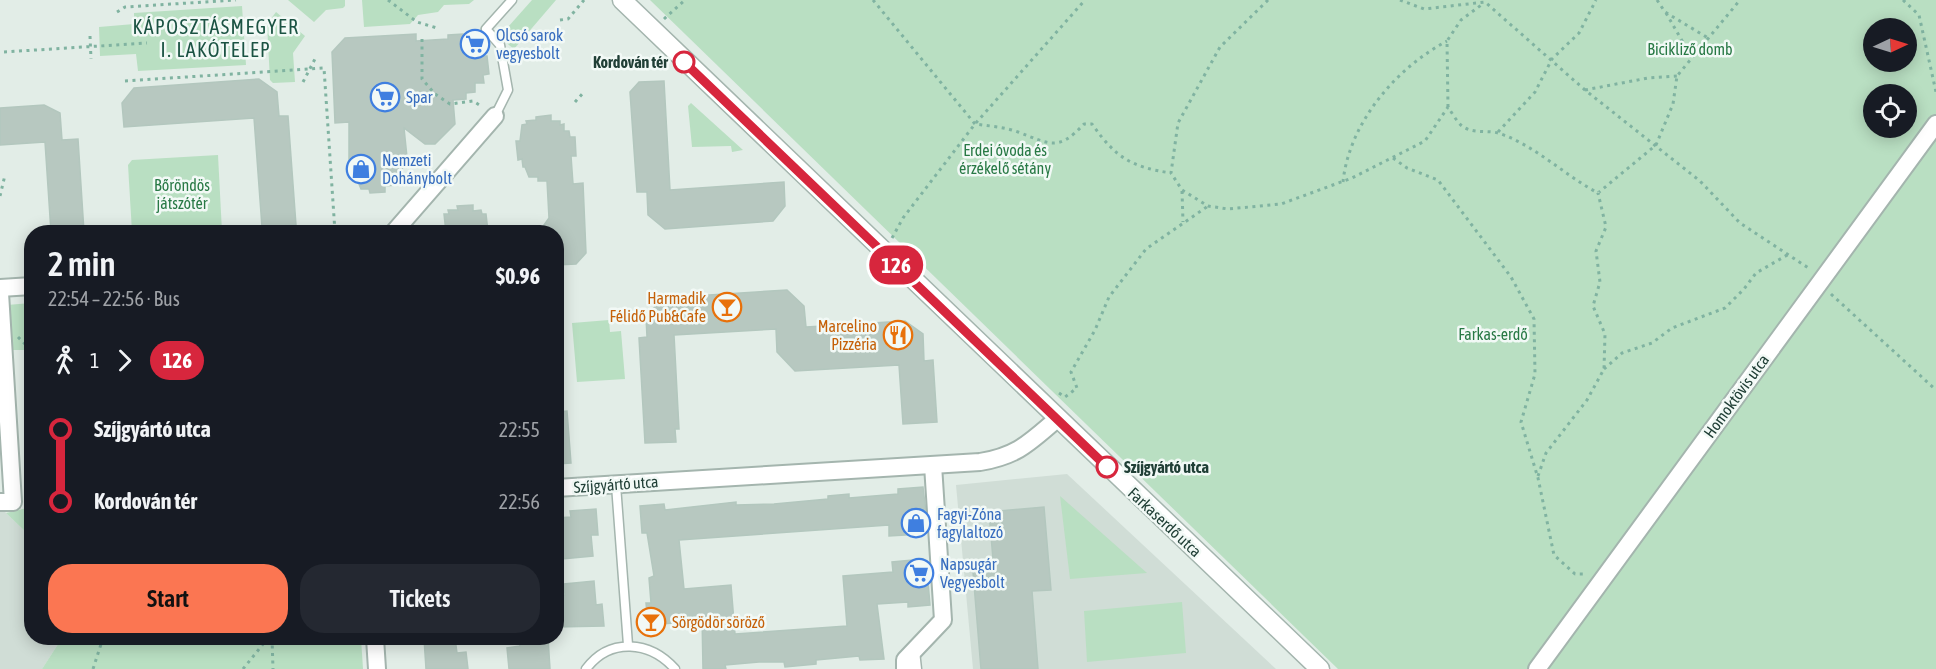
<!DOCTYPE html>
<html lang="en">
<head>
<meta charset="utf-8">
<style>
  body { margin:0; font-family:"Asap Condensed",sans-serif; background:#242831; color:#f1f3f6; height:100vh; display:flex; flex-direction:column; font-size:22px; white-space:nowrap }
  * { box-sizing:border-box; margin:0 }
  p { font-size:20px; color:#9ea1a6 }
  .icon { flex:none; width:33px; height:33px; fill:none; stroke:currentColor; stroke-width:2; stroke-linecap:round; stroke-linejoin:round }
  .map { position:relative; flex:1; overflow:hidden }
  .drawer { position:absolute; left:24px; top:225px; width:540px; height:420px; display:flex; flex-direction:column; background:#171b24; border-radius:24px; box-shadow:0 3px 15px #0003 }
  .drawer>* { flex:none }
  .badge { padding:0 12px; border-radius:20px; font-size:21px; line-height:39px }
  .needle { width:39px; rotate:86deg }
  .fabs { position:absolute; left:1863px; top:18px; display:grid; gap:12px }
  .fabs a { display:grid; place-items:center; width:54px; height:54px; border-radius:50%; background:#171b24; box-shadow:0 3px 15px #0003; font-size:30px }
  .map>.badge { position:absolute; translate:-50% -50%; box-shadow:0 0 0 3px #fff }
  .legs { display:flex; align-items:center; gap:9px; height:66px; padding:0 24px; font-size:20px }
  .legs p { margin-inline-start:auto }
  .head { display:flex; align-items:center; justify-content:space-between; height:102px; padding:0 24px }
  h1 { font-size:33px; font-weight:600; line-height:45px }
  .button { display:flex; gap:12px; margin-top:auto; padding:12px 24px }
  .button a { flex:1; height:69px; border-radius:24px; background:#fb7652; color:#111; font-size:24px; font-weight:600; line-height:69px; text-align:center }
  .button a+a { background:#242831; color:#f1f3f6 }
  ul { padding:0 24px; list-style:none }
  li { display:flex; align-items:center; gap:21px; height:72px; font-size:22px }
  li i { display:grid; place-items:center; width:9px; height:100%; margin:0 8px; background:currentColor }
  li i::after { content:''; width:15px; height:15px; margin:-8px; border:4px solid; border-radius:50%; background:#171b24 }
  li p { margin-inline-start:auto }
  li:first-child i { background:linear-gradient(#0000 50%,currentColor 0) }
  li:last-child i { background:linear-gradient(currentColor 50%,#0000 0) }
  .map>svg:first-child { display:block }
  .built { fill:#d0ddd6 }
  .green { fill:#b9dfc2; fill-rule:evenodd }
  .building { fill:#b7c8c0; stroke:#b3c7be; stroke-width:1.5 }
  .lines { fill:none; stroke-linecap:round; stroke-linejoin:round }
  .service-casing { stroke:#a4b5ae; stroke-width:11 }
  .minor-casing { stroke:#a4b5ae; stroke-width:20 }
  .tertiary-casing { stroke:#a4b5ae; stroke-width:21 }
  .path { stroke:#80b3a1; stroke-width:3; stroke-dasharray:3 4.5; stroke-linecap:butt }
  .service { stroke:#fff; stroke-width:8 }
  .minor { stroke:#fff; stroke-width:16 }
  .tertiary { stroke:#fff; stroke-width:18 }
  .line-1-casing { stroke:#fff; stroke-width:14 }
  .line-1 { stroke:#d7263d; stroke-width:9 }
  .stop-1-dot { fill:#fff; stroke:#d7263d; stroke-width:3 }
  .labels { text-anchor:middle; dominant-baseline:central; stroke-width:5; stroke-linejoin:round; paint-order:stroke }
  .shop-label { font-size:16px; fill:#366cbe; stroke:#f2f9f6; text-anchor:start }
  .park-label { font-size:16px; fill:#287945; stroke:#f2f9f6 }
  .stop-label { font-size:16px; font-weight:bold; fill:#203f36; stroke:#f2f9f6; text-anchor:end }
  .food-label { font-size:16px; fill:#c56008; stroke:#f2f9f6; text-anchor:end }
  .street-label { font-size:16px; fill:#203f36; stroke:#f2f9f6 }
  .quarter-label { font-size:20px; letter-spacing:1.5px; fill:#1b5343; stroke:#f2f9f6 }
</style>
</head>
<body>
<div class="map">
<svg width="1936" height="669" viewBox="0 0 1936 669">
  <rect width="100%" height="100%" fill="#e2ede7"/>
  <g class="built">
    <polygon points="1067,474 1276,669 973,669 956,485"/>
    <polygon points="0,512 5,512 31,537 32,638 62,638 42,669 0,669"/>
  </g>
  <g class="green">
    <polygon points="288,0 345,0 345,6 343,8 326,10 314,22"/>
    <polygon points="362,0 474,0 469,4 444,5 438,12 418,15 410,24 364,27"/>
    <polygon points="532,0 556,0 514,49 499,37"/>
    <path d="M650,0H1936V669H1338ZM1874,28H1906V62H1874ZM1874,94H1906V128H1874Z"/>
    <polygon points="242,6 246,65 138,71 136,54 100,56 99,27 134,24 134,13"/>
    <polygon points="276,12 305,36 293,53 295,82 273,83 270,80 267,24"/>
    <polygon points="691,103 743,150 732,152 731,146 692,147 688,106"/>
    <polygon points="218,155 222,232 132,232 128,165 132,160"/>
    <polygon points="31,303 31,498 24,350 10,350 7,305"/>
    <polygon points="609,320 610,332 621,331 625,379 577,382 572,323"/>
    <polygon points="1060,496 1147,573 1070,579"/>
    <polygon points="31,507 32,507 31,537 6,513"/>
    <polygon points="1182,602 1186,653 1087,662 1084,611"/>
    <polygon points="62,638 361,638 363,669 42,669"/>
  </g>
  <g class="building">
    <polygon points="416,34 416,41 448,39 448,35 463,34 464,40 472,39 472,43 476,43 477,50 482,49 482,56 487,56 489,74 483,75 484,83 475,83 475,92 466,93 466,99 453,100 455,124 435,144 425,144 404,128 408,167 402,168 403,176 394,177 395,185 385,186 385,192 370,193 369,189 361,189 357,179 354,179 353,171 349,171 349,122 335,123 332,52 345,38"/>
    <polygon points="259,79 277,92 279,116 288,116 296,225 262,227 254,118 124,127 122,103 134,88"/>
    <polygon points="664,81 670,190 784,182 785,206 773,221 665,229 648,215 647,192 637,192 630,92 639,82"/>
    <polygon points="44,105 60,113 62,140 78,139 84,232 51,232 45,142 0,145 0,108"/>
    <polygon points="551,115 551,121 560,121 560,125 564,124 564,131 569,131 570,137 575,137 576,156 571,156 573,184 583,183 586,253 576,264 556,265 556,232 539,232 549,218 547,181 538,181 538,177 529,177 525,167 523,167 522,159 518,160 516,141 520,141 522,125 527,124 526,121 536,120 536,117"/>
    <polygon points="473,205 473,211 481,210 482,214 486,214 488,232 446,232 444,214 449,214 448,210 458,210 457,206"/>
    <polygon points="787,290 804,306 806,327 905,321 923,334 924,361 933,360 937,422 903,424 899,365 795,371 777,352 776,329 674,335 679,429 675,429 676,442 645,443 639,338 647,337 646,317 662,298"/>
    <polygon points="567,411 571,463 556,464 556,412"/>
    <polygon points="923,487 926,513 921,513 922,534 889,536 889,525 679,540 684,589 731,585 735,634 847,626 843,576 893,572 892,562 923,559 924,582 928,582 930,605 908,607 908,602 877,604 884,659 860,660 859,656 816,660 816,664 785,667 784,662 759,662 725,665 726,669 703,669 702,616 672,618 673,623 648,625 646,603 651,603 649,578 654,576 647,533 642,533 640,506 664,504 665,510 736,502 736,505 774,504 828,499 828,496 849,494 849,498 898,494 898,489"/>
    <polygon points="1044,507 1051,590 1032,591 1038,669 981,669 973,572 994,571 989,512"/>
    <polygon points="596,509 598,535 591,535 593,556 562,559 561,548 556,548 556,518 571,517 570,511"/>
    <polygon points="594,581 596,605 602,604 604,626 556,627 556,596 565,595 564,584"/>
    <polygon points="424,638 455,638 457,653 466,652 468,669 426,669"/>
    <polygon points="519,638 548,638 550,669 509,669 507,648 520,646"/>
  </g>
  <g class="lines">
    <g class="service-casing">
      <g id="service">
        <polyline points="495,116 508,90 500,45 486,29 512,0"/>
        <polyline points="616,485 628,645"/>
        <polyline points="915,651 917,669"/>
        <path d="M586,669C610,637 650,641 675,669"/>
      </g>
    </g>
    <g class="minor-casing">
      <g id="minor">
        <polyline points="394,232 495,116"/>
        <polyline points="0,288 32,286"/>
        <polyline points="0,293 13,502 0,502"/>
        <path d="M556,488L980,462C1017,456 1029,443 1057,419"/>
        <polyline points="375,638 377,669"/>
        <polyline points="905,669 905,660 943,620 933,465"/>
        <polyline points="1537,669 1936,124"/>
      </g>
    </g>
    <g class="tertiary-casing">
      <polyline id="tertiary" points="622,0 1320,669"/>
    </g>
    <g class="path">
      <polyline points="388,0 417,22 437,28"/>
      <path d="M873,0L975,124C989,126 1005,127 1018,132C1050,144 1058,152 1084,124H1092C1116,158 1131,167 1171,173"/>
      <path d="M1268,0L1220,47L1178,123L1171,173L1182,190L1208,206L1228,209L1281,204L1352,178L1425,141L1448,107C1452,113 1457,122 1462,126C1473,134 1487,130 1498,133C1535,145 1564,175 1598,193L1656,145L1673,104L1677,76L1740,0"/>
      <polyline points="1400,0 1424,9 1485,2 1585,90 1700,181 1740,223 1810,269"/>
      <polyline points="1657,0 1665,12 1708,38"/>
      <polyline points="1903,0 1919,15 1936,92"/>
      <polyline points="117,12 125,7 236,0"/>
      <polyline points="1666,13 1692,58"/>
      <polyline points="664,19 685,0"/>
      <polyline points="560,20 568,19 584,0"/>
      <polyline points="90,36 91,59"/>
      <polyline points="422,39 422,79 435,94 450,104 473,101 481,106"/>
      <polyline points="4,52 147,43"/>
      <polyline points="125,81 324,68 335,232"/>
      <polyline points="303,82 316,57"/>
      <polyline points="1585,90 1648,78 1677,76"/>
      <polyline points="575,102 583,93"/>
      <polyline points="1448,107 1447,41 1461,20 1484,3"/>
      <polyline points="1498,132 1535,92 1552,59 1579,33 1596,0"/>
      <polyline points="1393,158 1407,168 1438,180 1511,277 1534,319 1535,374 1521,422 1538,478 1554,555 1575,574 1587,574"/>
      <path d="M1343,182C1349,123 1396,68 1447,41"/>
      <polyline points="1182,191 1183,222"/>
      <polyline points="0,196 5,175"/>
      <polyline points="313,232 317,232"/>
      <polyline points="892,238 903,218 975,124 1085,0"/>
      <polyline points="1831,294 1936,390"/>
      <polyline points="18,337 32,351"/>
      <polyline points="1604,369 1622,353 1652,343 1672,328 1725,308 1744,289 1756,273 1789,254"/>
      <polyline points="1059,393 1065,397 1077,388 1071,372 1095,330 1109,297 1146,249 1208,206"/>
      <polyline points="1538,476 1546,453 1587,400 1604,369 1605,334 1593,306 1600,282 1596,251 1606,227 1598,193"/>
      <polyline points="272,638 273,669"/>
      <polyline points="93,669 103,638"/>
      <polyline points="243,669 268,638"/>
    </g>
    <use href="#service" class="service"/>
    <use href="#minor" class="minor"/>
    <use href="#tertiary" class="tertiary"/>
  </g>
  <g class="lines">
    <g class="line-1-casing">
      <polyline id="line-1" points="684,62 1107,467"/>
    </g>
    <use href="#line-1" class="line-1"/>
  </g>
  <defs>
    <g id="supermarket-ring" transform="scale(1.5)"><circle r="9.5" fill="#f2f9f6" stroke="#3f7fe0" stroke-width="1.5"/><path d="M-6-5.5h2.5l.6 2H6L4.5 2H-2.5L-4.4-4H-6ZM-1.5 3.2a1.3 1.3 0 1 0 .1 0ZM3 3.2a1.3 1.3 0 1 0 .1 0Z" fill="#3f7fe0"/></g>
    <g id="shop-ring" transform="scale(1.5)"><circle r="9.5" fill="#f2f9f6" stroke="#3f7fe0" stroke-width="1.5"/><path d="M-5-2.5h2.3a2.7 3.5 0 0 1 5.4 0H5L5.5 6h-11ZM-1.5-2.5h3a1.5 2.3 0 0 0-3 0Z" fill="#3f7fe0"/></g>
    <g id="bar-ring" transform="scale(1.5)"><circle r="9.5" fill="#f2f9f6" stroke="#e8710a" stroke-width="1.5"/><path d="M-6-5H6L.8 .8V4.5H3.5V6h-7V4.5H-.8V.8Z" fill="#e8710a"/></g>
    <g id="restaurant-ring" transform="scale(1.5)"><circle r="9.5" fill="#f2f9f6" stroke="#e8710a" stroke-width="1.5"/><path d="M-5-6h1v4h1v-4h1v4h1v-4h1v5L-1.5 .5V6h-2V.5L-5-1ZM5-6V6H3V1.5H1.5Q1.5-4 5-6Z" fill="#e8710a"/></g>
  </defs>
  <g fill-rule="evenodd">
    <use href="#supermarket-ring" x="475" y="44"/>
    <use href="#supermarket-ring" x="385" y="97"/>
    <use href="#shop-ring" x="361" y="169"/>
    <use href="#bar-ring" x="727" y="307"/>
    <use href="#restaurant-ring" x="898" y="335"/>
    <use href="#shop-ring" x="916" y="523"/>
    <use href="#supermarket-ring" x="919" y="573"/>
    <use href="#bar-ring" x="651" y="622"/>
  </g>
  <g class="stop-1-dot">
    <circle cx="684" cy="62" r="10"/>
    <circle cx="1107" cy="467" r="10"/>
  </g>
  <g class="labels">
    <g class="shop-label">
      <text x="496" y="35">Olcsó sarok<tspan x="496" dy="18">vegyesbolt</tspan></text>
      <text x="406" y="97">Spar</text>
      <text x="382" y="160">Nemzeti<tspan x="382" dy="18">Dohánybolt</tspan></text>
      <text x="937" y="514">Fagyi-Zóna<tspan x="937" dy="18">fagylaltozó</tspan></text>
      <text x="940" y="564">Napsugár<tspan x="940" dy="18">Vegyesbolt</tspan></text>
    </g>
    <g class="park-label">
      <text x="1690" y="49">Bicikliző domb</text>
      <text x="1005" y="150">Erdei óvoda és<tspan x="1005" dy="18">érzékelő sétány</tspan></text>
      <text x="182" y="185">Bőröndös<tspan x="182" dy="18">játszótér</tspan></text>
      <text x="1493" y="334">Farkas-erdő</text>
    </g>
    <g class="stop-label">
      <text x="668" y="62">Kordován tér</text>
      <text x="1124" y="467" text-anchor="start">Szíjgyártó utca</text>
    </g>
    <g class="food-label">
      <text x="706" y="298">Harmadik<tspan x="706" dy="18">Félidő Pub&amp;Cafe</tspan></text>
      <text x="877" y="326">Marcelino<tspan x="877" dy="18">Pizzéria</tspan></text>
      <text x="672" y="622" text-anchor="start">Sörgödör söröző</text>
    </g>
    <g class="street-label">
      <text transform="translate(1736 396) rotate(-54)">Homoktövis utca</text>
      <text transform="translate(616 484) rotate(-4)">Szíjgyártó utca</text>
      <text transform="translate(1165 522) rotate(43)">Farkaserdő utca</text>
    </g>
    <g class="quarter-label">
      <text x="216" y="26">KÁPOSZTÁSMEGYER<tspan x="216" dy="23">I. LAKÓTELEP</tspan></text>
    </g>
  </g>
</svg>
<div class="fabs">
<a><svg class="needle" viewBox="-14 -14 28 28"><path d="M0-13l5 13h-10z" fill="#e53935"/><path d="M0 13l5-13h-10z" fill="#9ea1a6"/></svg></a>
<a><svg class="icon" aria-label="locate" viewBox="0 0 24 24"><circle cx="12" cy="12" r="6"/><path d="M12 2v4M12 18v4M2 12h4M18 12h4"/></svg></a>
</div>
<b class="badge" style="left:896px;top:265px;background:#d7263d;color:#fff">126</b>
<section class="drawer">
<div class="head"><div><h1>2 min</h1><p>22:54 – 22:56 · Bus</p></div><b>$0.96</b></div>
<div class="legs"><svg class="icon" aria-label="walk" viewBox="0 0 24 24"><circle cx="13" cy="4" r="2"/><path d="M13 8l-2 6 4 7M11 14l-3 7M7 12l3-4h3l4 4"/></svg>1<svg class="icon" aria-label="forward" viewBox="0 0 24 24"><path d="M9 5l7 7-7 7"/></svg><b class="badge" style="background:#d7263d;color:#fff">126</b></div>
<ul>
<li><i style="color:#d7263d"></i><b>Szíjgyártó utca</b><p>22:55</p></li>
<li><i style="color:#d7263d"></i><b>Kordován tér</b><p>22:56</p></li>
</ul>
<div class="button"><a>Start</a><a>Tickets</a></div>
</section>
</div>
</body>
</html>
